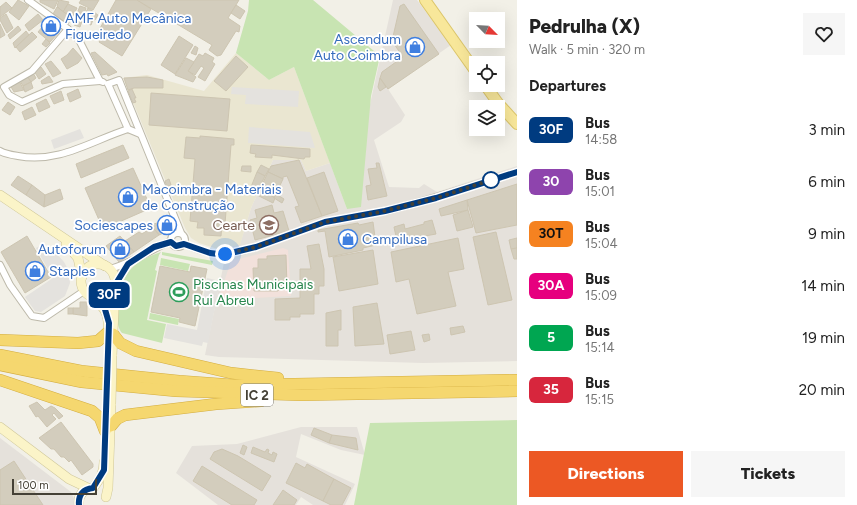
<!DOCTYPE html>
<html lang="en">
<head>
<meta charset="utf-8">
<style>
  body { margin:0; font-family:Figtree,sans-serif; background:#f6f6f6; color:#222; height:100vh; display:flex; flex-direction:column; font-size:15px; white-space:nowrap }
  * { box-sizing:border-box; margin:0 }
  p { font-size:13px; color:#767676 }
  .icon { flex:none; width:22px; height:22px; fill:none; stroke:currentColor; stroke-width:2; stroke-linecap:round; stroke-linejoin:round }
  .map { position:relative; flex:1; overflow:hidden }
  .drawer { display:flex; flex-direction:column; background:#fff; width:340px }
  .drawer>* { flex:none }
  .badge { padding:0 8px; border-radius:6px; font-size:14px; line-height:26px }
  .needle { width:26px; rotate:114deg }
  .tools { position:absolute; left:469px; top:12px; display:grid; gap:8px }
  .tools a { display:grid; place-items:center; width:36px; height:36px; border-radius:0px; background:#fff; box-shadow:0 4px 16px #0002; font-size:20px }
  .scale { position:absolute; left:12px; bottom:10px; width:85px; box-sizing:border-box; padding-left:4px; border:2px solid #454136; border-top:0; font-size:11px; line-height:14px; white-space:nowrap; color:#454136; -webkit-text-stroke:3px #fff; paint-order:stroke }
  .you { position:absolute; width:20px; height:20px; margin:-10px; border:3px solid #fff; border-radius:50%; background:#1a73e8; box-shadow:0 0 0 6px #1a73e833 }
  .map>.badge { position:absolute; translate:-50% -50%; box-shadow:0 0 0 2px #fff }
  h2 { padding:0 12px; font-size:15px; line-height:36px }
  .round { display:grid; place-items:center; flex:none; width:42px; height:42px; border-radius:0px; background:#f6f6f6 }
  .head { display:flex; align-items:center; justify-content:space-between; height:68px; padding:0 12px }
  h1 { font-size:19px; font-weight:800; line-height:30px }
  .primary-button { display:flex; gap:8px; margin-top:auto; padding:8px 12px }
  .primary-button a { flex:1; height:46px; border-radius:0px; background:#ec5824; color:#fff; font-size:16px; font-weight:800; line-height:46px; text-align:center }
  .primary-button a+a { background:#f6f6f6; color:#222 }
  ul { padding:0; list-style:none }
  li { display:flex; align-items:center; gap:12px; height:52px; padding:0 12px }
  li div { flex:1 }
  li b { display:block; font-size:15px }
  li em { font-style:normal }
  li .badge { min-width:44px; font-weight:700; text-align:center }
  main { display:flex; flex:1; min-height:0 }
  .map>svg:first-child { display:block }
  .industrial { fill:#e5e1db }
  .education { fill:#eae6d1 }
  .medical { fill:#f2e1db }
  .green { fill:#c8e4b2 }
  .parking { fill:#e4e2de }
  .building { fill:#d3cdbd; stroke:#cdc5b1 }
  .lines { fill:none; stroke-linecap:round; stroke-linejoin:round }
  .street-casing { stroke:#bdb9aa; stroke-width:8 }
  .secondary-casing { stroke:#cfc799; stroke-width:10 }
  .primary-casing { stroke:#dcc66b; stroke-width:12 }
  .highway-casing { stroke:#d3ad40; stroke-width:12 }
  .street { stroke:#fff; stroke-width:6 }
  .secondary { stroke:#fbf4c8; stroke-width:9 }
  .primary { stroke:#f8e79a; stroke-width:10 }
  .highway { stroke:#f5d76f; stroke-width:11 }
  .secondary-bridge-casing { stroke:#cfc799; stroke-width:10; stroke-linecap:butt }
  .secondary-bridge { stroke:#fbf4c8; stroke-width:9 }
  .line-casing { stroke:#fff; stroke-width:9 }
  .line { stroke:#003b80; stroke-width:6 }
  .walk { stroke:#454136; stroke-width:4; stroke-dasharray:0 7.2 }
  .stop-dot { fill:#fff; stroke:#003b80; stroke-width:2 }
  .labels { text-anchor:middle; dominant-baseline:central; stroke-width:3.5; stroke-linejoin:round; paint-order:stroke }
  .shield { fill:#fff; stroke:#7d7a72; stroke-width:1 }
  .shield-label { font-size:13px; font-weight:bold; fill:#454136 }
  .shop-label { font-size:14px; fill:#366cbe; stroke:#fff; text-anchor:start }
  .education-label { font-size:14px; fill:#785e54; stroke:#fff; text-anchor:end }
  .leisure-label { font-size:14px; fill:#27864d; stroke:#fff; text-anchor:start }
</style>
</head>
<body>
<main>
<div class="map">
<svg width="517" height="505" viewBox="0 0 517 505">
  <rect width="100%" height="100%" fill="#f2f0e7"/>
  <g class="industrial">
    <polygon points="393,0 417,0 451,45 388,89 405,115 401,122 374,140 389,187 419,188 424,184 437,192 517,166 517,361 423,363 219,357 205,355 227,248 240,244 251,208 273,160 301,160 306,171 330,163 347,209"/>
    <polygon points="301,427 357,427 365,455 341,450 301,434 296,457 355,484 345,505 313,505 301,497 296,505 218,505 176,473 192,446 237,444"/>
    <polygon points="0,438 71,492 77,505 0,505"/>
  </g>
  <polygon class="education" points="236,53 269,80 294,67 330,163 306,171 301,160 273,160 251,208 240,245 218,249 199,243 191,238 185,228 123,78 147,75 204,91"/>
  <polygon class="medical" points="283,248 288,250 291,296 218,300 231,261"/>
  <g class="green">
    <polygon points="249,0 313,0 380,56 371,96 361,207 347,209 294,67 269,80 236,53 248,11"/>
    <path d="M161,252L159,255L155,270L157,271L147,320L166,324L162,343L122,333C116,326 118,317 118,309C121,276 128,263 161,252Z"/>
    <polygon points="162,252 213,261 212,265 162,255"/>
    <polygon points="161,258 190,264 188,271 160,265"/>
    <polygon points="150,313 179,319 178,325 149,319"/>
    <polygon points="517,420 517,505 354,505 370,423"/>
  </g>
  <g class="parking">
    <polygon points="232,87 299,91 298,107 245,104 246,95 231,94"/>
    <polygon points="249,127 310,132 315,148 248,143"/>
    <polygon points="80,129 84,138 54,149 51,140"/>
    <polygon points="40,246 46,256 55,252 64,262 69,271 70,283 65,296 41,312 35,311 25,297 53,278 36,248"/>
    <polygon points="207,278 220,281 208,343 203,342 202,346 164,338 167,324 197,330"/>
  </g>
  <g class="building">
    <polygon points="18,0 29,6 19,20 9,12"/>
    <polygon points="40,0 58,0 54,9 40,2"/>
    <polygon points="59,0 69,2 63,12 57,6"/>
    <polygon points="81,0 99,0 93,10 79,3"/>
    <polygon points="116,0 137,0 151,9 122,56 99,42 105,33 99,30"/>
    <polygon points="137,0 239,0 228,18 240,26 239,32 236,31 221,55 217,56 209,50 212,45"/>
    <polygon points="6,2 12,8 0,17 0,7"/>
    <polygon points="68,4 77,8 72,18 63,12"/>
    <polygon points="404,4 439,54 388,89 380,78 382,72 403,57 392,41 400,6"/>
    <polygon points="236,5 245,11 240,19 231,13"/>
    <polygon points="80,6 86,8 83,18 76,16"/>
    <polygon points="57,7 72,18 68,24 53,14"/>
    <polygon points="88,8 98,15 95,20 93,19 94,17 88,14 86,12"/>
    <polygon points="84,13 94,17 91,25 81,22"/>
    <polygon points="6,14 13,28 7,33 0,20 0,18"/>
    <polygon points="38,14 43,20 29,31 25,25"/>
    <polygon points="76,19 82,21 80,27 74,25"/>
    <polygon points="48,20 60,31 50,42 38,32"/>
    <polygon points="0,24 5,35 0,38"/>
    <polygon points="18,26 21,30 10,39 8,35"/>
    <polygon points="26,31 29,35 15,48 13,43"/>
    <polygon points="32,32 37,37 20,52 16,47"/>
    <polygon points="179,36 193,45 175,74 161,65"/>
    <polygon points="46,39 50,43 46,47 42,44"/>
    <polygon points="195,46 198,48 196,55 191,53"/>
    <polygon points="73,48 82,58 78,63 67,69 61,59 67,55"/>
    <polygon points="95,52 117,72 108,76 107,74 102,75 91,53"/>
    <polygon points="205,53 214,58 212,62 215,64 205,81 198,77 204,68 201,66 195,75 188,71 199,54 203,56"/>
    <polygon points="236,56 248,67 226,91 214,81"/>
    <polygon points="186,58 194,62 188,71 196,77 193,82 175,75"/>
    <polygon points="51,61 61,73 53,77 45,64"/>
    <polygon points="41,67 46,74 39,79 34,71"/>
    <polygon points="33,73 36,78 31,82 27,76"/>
    <polygon points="27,76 31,82 23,86 20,81"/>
    <polygon points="49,76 53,82 42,84 41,81"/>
    <polygon points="147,77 163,80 163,88 134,88 128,90 124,78"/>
    <polygon points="380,78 386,87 380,91 378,87"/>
    <polygon points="19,81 24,90 14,92 10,85"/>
    <polygon points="31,82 33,88 25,92 23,86"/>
    <polygon points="78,89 81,97 70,102 67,94"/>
    <polygon points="132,89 136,98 134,98 136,102 133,103 128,91"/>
    <polygon points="61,91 64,100 54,104 50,96"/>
    <polygon points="151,93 230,99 227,131 149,125"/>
    <polygon points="46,99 50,107 39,112 36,104"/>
    <polygon points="8,102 15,107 10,115 2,110"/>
    <polygon points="32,107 36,115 25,120 22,112"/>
    <polygon points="200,136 234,139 234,145 231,145 225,224 222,223 221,236 204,235 204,228 197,228 198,222 190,221 195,159 184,158 186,137 200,138"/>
    <polygon points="123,145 129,158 81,178 76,164"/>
    <polygon points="251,145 310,149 310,157 305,157 304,159 272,155 272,158 255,157 256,154 250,153"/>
    <polygon points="299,160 322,216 301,223 295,207 299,206 287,176 283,177 283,179 268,172 271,166"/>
    <polygon points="376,163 379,163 387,196 368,200 366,186 371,185 368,169 377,168"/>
    <polygon points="261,165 269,169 265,176 257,172"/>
    <polygon points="242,166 251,166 251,172 241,171"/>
    <polygon points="133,168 151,208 103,229 85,188"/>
    <polygon points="257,172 265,176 258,190 251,187"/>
    <polygon points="268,172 283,179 274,198 260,189"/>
    <polygon points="324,172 338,211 322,216 307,178"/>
    <polygon points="18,176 32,185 26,195 11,185"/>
    <polygon points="169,179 171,185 167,187 165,181"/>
    <polygon points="517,184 517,225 476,233 467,200"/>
    <polygon points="32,185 45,195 44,207 26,195"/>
    <polygon points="60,189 63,199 44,207 45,195"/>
    <polygon points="260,189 275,198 273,203 257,195"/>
    <polygon points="276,194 284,199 282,203 274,198"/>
    <polygon points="467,200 468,210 441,216 439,209"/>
    <polygon points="272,205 274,213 283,211 289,231 255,240 250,220 257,218 255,210"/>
    <polygon points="468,210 473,227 457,231 453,215"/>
    <polygon points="170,218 174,228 166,232 160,222"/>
    <polygon points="432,220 436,234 397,241 394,227 404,224 405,229 424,224 424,222"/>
    <polygon points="160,222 166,232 159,235 151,225"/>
    <polygon points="373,222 376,245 363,248 363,250 329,257 325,231 318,232 318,230 358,223 359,225"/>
    <polygon points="151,225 159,235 134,252 125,241 139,232 142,234 149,229 147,226"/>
    <polygon points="496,232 512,300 488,305 473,237"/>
    <polygon points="27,236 51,277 25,293 1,252"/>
    <polygon points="120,236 134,252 119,262 106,246"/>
    <polygon points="458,238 464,269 448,272 456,306 417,314 409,279 396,282 391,252"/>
    <polygon points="517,238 517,248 511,249 509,240"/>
    <polygon points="319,244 324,269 324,286 319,286 319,294 314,294 314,314 300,314 300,317 290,317 290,320 275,320 275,299 300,298 300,269 311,269 307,246"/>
    <polygon points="517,248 517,259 514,259 511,249"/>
    <polygon points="373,250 378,284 339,291 333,257"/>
    <polygon points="286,255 287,286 280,286 278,291 254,291 253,268 258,268 258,259 267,259 267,256"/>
    <polygon points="160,266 190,272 191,266 207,269 195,326 179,322 180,318 151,312"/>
    <polygon points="80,302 87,302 87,316 73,314 73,308 80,308"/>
    <polygon points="377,303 384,344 355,346 353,307"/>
    <rect x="68" y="308" width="5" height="6"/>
    <polygon points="341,310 341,330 338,330 338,346 326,346 326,313"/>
    <polygon points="463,326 465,332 451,335 450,328"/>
    <polygon points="411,331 415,350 390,354 387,335"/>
    <polygon points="429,334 430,340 424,342 422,335"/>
    <polygon points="37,402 45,410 51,406 55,408 63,416 59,419 54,413 52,415 56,419 47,427 38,416 36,417 29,406"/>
    <polygon points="61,422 93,464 93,467 82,475 71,460 69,462 64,457 61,457 54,449 51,449 39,438"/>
    <polygon points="314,428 332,435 329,443 311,435"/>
    <polygon points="332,435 356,438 358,450 329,443"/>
    <polygon points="243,445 247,447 244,455 240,453"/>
    <polygon points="253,447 265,452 267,449 269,450 268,453 272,455 273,452 277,454 274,462 251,453"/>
    <polygon points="222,449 238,456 271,476 262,491 210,459 214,452"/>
    <polygon points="14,461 43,505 0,505 0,470"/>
    <polygon points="296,463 305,468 307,464 334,479 323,501 286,483"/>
    <polygon points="202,466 257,500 254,505 232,505 193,481"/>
    <polygon points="334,479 351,488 342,505 331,505 323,501"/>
    <polygon points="283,490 297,500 294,505 273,505"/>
  </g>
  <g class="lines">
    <g class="street-casing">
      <g id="street">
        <polyline points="28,0 68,29 79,40 100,81 103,82"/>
        <polyline points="68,29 32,71 4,87 9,95 22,102 63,84 100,81"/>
        <polyline points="108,84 119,80 181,233"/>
        <polyline points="108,84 128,129"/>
        <path d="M0,151C5,154 12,155 18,156C58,164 91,141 128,129L140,134"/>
        <circle cx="178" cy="240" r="7"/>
        <path d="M184,244C195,248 207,254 219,254C253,254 293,231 326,222C346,217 366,215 386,211C430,200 473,185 517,172"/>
        <polyline points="0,265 10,285 32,316 44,318 84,291"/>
        <path d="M110,269C132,263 150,250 171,241"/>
        <polyline points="115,282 128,264"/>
      </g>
    </g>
    <g class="secondary-casing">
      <g id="secondary">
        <polyline points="0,195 105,266"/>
        <polyline points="66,244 78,258 82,277"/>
        <circle cx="98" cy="281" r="17"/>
        <path d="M93,298C103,306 109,313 108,327"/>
        <polyline points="112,356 115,286"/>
        <polyline points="0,427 69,479 88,488"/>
        <path d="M93,488C100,479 104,473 104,462"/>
        <polyline points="106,497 108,488 111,404"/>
        <path d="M79,505C78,495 83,489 92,488"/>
      </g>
    </g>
    <g class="primary-casing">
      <g id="primary">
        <polyline points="425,0 476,72"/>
        <polyline points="485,85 498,103 517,124"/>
      </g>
    </g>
    <g class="highway-casing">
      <g id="highway">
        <polyline points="113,334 120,343 136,351 231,373 278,378"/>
        <polyline points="0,340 78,343 98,341 108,332"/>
        <polyline points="0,355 81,371 179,381 234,385 517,380"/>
        <polyline points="0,365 82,382 176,391 301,395 517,391"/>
        <polyline points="0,380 92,411 100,418 105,431"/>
        <polyline points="111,426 117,419 125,415 216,404 261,401"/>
      </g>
    </g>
    <use href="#street" class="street"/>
    <use href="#secondary" class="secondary"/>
    <use href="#primary" class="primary"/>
    <use href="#highway" class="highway"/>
    <g class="secondary-bridge-casing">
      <polyline id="secondary-bridge" points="111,404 112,356"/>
    </g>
    <use href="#secondary-bridge" class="secondary-bridge"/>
  </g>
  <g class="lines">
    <g class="line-casing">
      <path id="line" d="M79,505C78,495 83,489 93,488L104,470L109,323L104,306L93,298H104L109,295L128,264L154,247L171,242L176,246L184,244L210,253L218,254L235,252L256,247L325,222L385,211L436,198L517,172"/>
    </g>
    <use href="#line" class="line"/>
    <polyline class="walk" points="225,254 256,247 325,222 385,211 436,198 491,180"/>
  </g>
  <defs>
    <g id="shop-ring" transform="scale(1)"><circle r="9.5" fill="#fff" stroke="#3f7fe0" stroke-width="1.5"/><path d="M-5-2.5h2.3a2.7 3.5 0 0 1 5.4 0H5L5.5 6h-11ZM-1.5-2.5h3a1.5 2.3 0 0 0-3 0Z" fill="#3f7fe0"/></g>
    <g id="school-ring" transform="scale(1)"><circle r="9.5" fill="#fff" stroke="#8d6e63" stroke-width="1.5"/><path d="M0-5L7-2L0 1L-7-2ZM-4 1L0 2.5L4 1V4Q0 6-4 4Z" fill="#8d6e63"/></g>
    <g id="stadium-ring" transform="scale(1)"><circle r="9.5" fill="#fff" stroke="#2e9e5b" stroke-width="1.5"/><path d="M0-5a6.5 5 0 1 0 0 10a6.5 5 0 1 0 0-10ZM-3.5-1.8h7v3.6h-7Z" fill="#2e9e5b"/></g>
  </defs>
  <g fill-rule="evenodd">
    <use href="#shop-ring" x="51" y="26"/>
    <use href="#shop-ring" x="415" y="47"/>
    <use href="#shop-ring" x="128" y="197"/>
    <use href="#shop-ring" x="167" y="225"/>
    <use href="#school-ring" x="269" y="225"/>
    <use href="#shop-ring" x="348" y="239"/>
    <use href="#shop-ring" x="120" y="249"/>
    <use href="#shop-ring" x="35" y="271"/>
    <use href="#stadium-ring" x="179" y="292"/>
  </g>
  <circle class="stop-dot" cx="491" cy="180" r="8"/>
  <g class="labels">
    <rect class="shield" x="241" y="384" width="32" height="22" rx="3"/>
    <g class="shield-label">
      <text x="257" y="395">IC 2</text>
    </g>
    <g class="shop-label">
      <text x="65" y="18">AMF Auto Mecânica<tspan x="65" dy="16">Figueiredo</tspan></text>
      <text x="401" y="39" text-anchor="end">Ascendum<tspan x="401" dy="16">Auto Coimbra</tspan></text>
      <text x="142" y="189">Macoimbra - Materiais<tspan x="142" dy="16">de Construção</tspan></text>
      <text x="153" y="225" text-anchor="end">Sociescapes</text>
      <text x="362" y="239">Campilusa</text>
      <text x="106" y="249" text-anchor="end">Autoforum</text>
      <text x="49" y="271">Staples</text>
    </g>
    <g class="education-label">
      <text x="255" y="225">Cearte</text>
    </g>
    <g class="leisure-label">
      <text x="193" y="284">Piscinas Municipais<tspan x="193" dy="16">Rui Abreu</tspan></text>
    </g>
  </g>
</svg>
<div class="tools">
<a><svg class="needle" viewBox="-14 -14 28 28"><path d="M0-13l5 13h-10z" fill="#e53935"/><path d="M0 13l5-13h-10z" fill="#767676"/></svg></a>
<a><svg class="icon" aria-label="locate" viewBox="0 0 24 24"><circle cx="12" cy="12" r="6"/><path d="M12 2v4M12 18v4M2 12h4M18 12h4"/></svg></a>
<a><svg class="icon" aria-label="layers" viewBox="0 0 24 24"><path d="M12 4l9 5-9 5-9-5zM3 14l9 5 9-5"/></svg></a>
</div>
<div class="scale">100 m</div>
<div class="you" style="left:225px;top:254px"></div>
<b class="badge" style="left:109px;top:295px;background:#003b80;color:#fff">30F</b>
</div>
<section class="drawer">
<div class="head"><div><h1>Pedrulha (X)</h1><p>Walk · 5 min · 320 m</p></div><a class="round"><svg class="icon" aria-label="heart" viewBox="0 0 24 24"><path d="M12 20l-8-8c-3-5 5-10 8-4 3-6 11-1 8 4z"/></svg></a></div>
<h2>Departures</h2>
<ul>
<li><span class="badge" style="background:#003b80;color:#fff">30F</span><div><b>Bus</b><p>14:58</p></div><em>3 min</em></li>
<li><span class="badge" style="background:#8e44ad;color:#fff">30</span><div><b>Bus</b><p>15:01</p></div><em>6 min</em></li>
<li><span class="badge" style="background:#f58220;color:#111">30T</span><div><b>Bus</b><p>15:04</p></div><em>9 min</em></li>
<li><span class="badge" style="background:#e6007e;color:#fff">30A</span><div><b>Bus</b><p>15:09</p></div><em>14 min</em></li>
<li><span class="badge" style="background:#00a651;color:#fff">5</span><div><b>Bus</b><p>15:14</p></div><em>19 min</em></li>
<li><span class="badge" style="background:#d7263d;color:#fff">35</span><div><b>Bus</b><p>15:15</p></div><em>20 min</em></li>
</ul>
<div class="primary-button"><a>Directions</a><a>Tickets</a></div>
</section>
</main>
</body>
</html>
